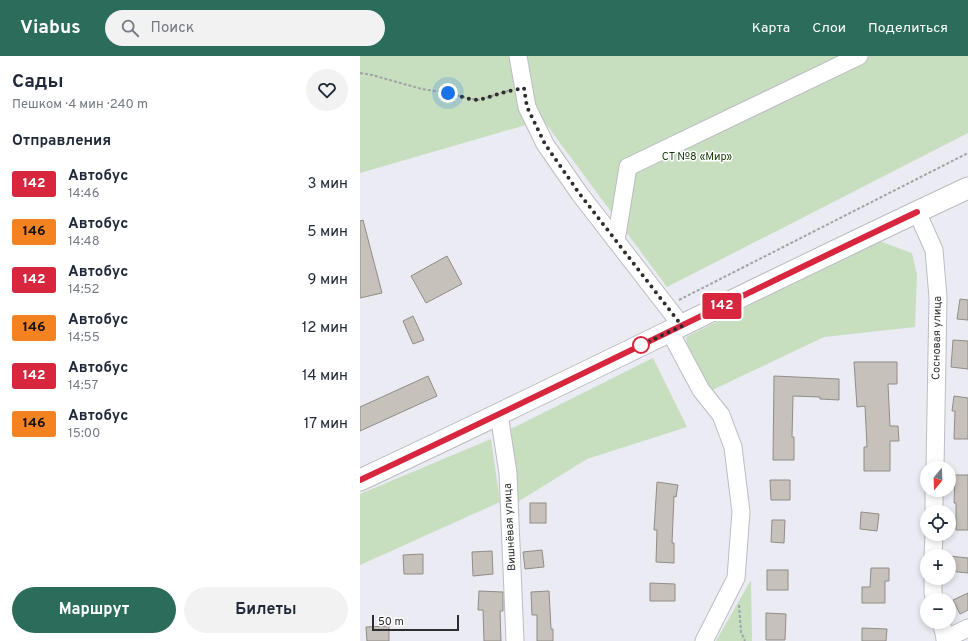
<!DOCTYPE html>
<html lang="ru">
<head>
<meta charset="utf-8">
<style>
  body { margin:0; font-family:Overpass,sans-serif; background:#f2f2f3; color:#1f2937; height:100vh; display:flex; flex-direction:column; font-size:15px; white-space:nowrap }
  * { box-sizing:border-box; margin:0 }
  p { font-size:13px; color:#747a83 }
  .icon { flex:none; width:22px; height:22px; fill:none; stroke:currentColor; stroke-width:2; stroke-linecap:round; stroke-linejoin:round }
  .map { position:relative; flex:1; overflow:hidden }
  .sheet { display:flex; flex-direction:column; background:#fff; width:360px }
  .sheet>* { flex:none }
  .badge { padding:0 8px; border-radius:3px; font-size:14px; line-height:26px }
  .needle { width:26px; rotate:199deg }
  .controls { position:absolute; left:560px; top:405px; display:grid; gap:8px }
  .controls a { display:grid; place-items:center; width:36px; height:36px; border-radius:50%; background:#fff; box-shadow:0 2px 6px #0003; font-size:20px }
  .scale { position:absolute; left:12px; bottom:10px; width:87px; box-sizing:border-box; padding-left:4px; border:2px solid #2d2d30; border-top:0; font-size:11px; line-height:14px; white-space:nowrap; color:#2d2d30; -webkit-text-stroke:3px #fff; paint-order:stroke }
  .you { position:absolute; width:20px; height:20px; margin:-10px; border:3px solid #fff; border-radius:50%; background:#1a73e8; box-shadow:0 0 0 6px #1a73e833 }
  .map>.badge { position:absolute; translate:-50% -50%; box-shadow:0 0 0 2px #fff }
  h2 { padding:0 12px; font-size:15px; line-height:36px }
  .round { display:grid; place-items:center; flex:none; width:42px; height:42px; border-radius:21px; background:#f2f2f3 }
  .headline { display:flex; align-items:center; justify-content:space-between; height:68px; padding:0 12px }
  h1 { font-size:19px; font-weight:700; line-height:30px }
  .action { display:flex; gap:8px; margin-top:auto; padding:8px 12px }
  .action a { flex:1; height:46px; border-radius:24px; background:#2c6c5a; color:#fff; font-size:16px; font-weight:700; line-height:46px; text-align:center }
  .action a+a { background:#f2f2f3; color:#1f2937 }
  ul { padding:0; list-style:none }
  li { display:flex; align-items:center; gap:12px; height:48px; padding:0 12px }
  li div { flex:1 }
  li b { display:block; font-size:15px }
  li em { font-style:normal }
  li .badge { min-width:44px; font-weight:700; text-align:center }
  header { display:flex; align-items:center; gap:24px; box-sizing:border-box; height:56px; padding:0 20px; background:#2c6c5a; color:#fff }
  header strong { font-size:19px }
  nav { display:flex; gap:22px; margin-inline-start:auto; font-size:14px }
  .search { width:280px; height:36px; background:#f2f2f3; display:flex; align-items:center; gap:10px; box-sizing:border-box; padding:0 14px; border-radius:22px; color:#747a83; font-size:15px }
  main { display:flex; flex:1; min-height:0 }
  .map>svg:first-child { display:block }
  .green { fill:#c7debf }
  .building { fill:#c7c1bb; stroke:#918c86 }
  .lines { fill:none; stroke-linecap:round; stroke-linejoin:round }
  .minor-casing { stroke:#bcbdc4; stroke-width:19 }
  .major-casing { stroke:#bcbdc4; stroke-width:23 }
  .path { stroke:#a2a2a8; stroke-width:2; stroke-dasharray:3 2; stroke-linecap:butt }
  .minor { stroke:#fff; stroke-width:17 }
  .major { stroke:#fff; stroke-width:21 }
  .line-casing { stroke:#fff; stroke-width:9 }
  .line { stroke:#d7263d; stroke-width:6 }
  .walk { stroke:#2d2d30; stroke-width:4; stroke-dasharray:0 7.2 }
  .stop-dot { fill:#fff; stroke:#d7263d; stroke-width:2 }
  .labels { text-anchor:middle; dominant-baseline:central; stroke-width:3; stroke-linejoin:round; paint-order:stroke }
  .park-label { font-size:11px; fill:#163a06; stroke:#fff }
  .street-label { font-size:11px; fill:#2d2d30; stroke:#fff }
</style>
</head>
<body>
<header>
<strong>Viabus</strong>
<div class="search"><svg class="icon" aria-label="search" viewBox="0 0 24 24"><circle cx="10" cy="10" r="6"/><path d="M15 15l6 6"/></svg>Поиск</div>
<nav><a>Карта</a><a>Слои</a><a>Поделиться</a></nav>
</header>
<main>
<section class="sheet">
<div class="headline"><div><h1>Сады</h1><p>Пешком · 4 мин · 240 m</p></div><a class="round"><svg class="icon" aria-label="heart" viewBox="0 0 24 24"><path d="M12 20l-8-8c-3-5 5-10 8-4 3-6 11-1 8 4z"/></svg></a></div>
<h2>Отправления</h2>
<ul>
<li><span class="badge" style="background:#d7263d;color:#fff">142</span><div><b>Автобус</b><p>14:46</p></div><em>3 мин</em></li>
<li><span class="badge" style="background:#f58220;color:#111">146</span><div><b>Автобус</b><p>14:48</p></div><em>5 мин</em></li>
<li><span class="badge" style="background:#d7263d;color:#fff">142</span><div><b>Автобус</b><p>14:52</p></div><em>9 мин</em></li>
<li><span class="badge" style="background:#f58220;color:#111">146</span><div><b>Автобус</b><p>14:55</p></div><em>12 мин</em></li>
<li><span class="badge" style="background:#d7263d;color:#fff">142</span><div><b>Автобус</b><p>14:57</p></div><em>14 мин</em></li>
<li><span class="badge" style="background:#f58220;color:#111">146</span><div><b>Автобус</b><p>15:00</p></div><em>17 мин</em></li>
</ul>
<div class="action"><a>Маршрут</a><a>Билеты</a></div>
</section>
<div class="map">
<svg width="608" height="585" viewBox="0 0 608 585">
  <rect width="100%" height="100%" fill="#eaebf3"/>
  <g class="green">
    <polygon points="0,0 608,0 608,77 307,231 183,64 0,117"/>
    <polygon points="519,185 552,197 557,219 555,271 464,281 346,337 330,316 326,281"/>
    <polygon points="293,302 327,371 227,403 156,447 151,373"/>
    <polygon points="131,383 140,446 0,509 0,438"/>
    <polygon points="391,524 392,585 356,585"/>
  </g>
  <g class="building">
    <polygon points="3,164 22,237 0,242 0,165"/>
    <polygon points="87,200 102,228 66,247 51,220"/>
    <polygon points="600,243 608,244 608,264 597,263"/>
    <polygon points="53,260 64,284 53,288 43,265"/>
    <polygon points="593,284 608,285 608,313 591,311"/>
    <polygon points="494,306 537,306 537,328 528,328 530,370 538,370 539,385 530,385 530,415 504,415 504,391 507,391 505,350 497,351"/>
    <polygon points="68,320 77,340 0,375 0,351"/>
    <polygon points="414,320 479,323 479,344 460,343 460,341 433,340 432,381 434,381 434,404 413,404"/>
    <polygon points="594,340 608,342 608,383 594,383 595,355 592,355"/>
    <polygon points="595,419 608,419 608,474 596,474 596,447 594,447"/>
    <polygon points="410,424 430,424 430,444 411,444"/>
    <polygon points="297,426 318,429 316,441 314,440 312,487 314,487 314,507 296,506 297,474 294,474"/>
    <rect x="170" y="447" width="16" height="20"/>
    <polygon points="501,456 519,458 517,475 500,473"/>
    <polygon points="412,464 425,464 424,487 411,486"/>
    <polygon points="182,494 184,511 165,513 163,496"/>
    <polygon points="132,495 133,518 113,520 112,496"/>
    <polygon points="63,498 63,518 44,518 43,499"/>
    <polygon points="589,500 608,502 608,517 589,515"/>
    <polygon points="511,512 529,512 529,525 525,525 525,547 502,547 502,531 510,531"/>
    <rect x="407" y="514" width="21" height="20"/>
    <polygon points="290,527 315,528 315,545 290,545"/>
    <polygon points="119,535 143,536 143,555 140,555 141,585 124,585 123,554 118,554"/>
    <polygon points="189,535 191,573 193,573 193,585 177,585 177,559 172,559 171,536"/>
    <polygon points="608,537 608,554 600,558 593,544"/>
    <polygon points="406,557 426,558 425,584 406,584"/>
    <polygon points="29,570 29,585 7,585 6,571"/>
    <polygon points="502,572 527,573 526,585 502,585"/>
  </g>
  <g class="lines">
    <g class="minor-casing">
      <g id="minor">
        <polyline points="158,0 167,51 185,88 219,137 322,270"/>
        <polyline points="557,156 574,194 578,241 575,412"/>
        <polyline points="256,185 268,111 499,0"/>
        <polyline points="310,276 341,334 361,359 373,391 381,456 376,522 344,585"/>
        <polyline points="139,358 148,417 155,585"/>
        <polyline points="574,456 574,434"/>
        <polyline points="573,500 574,478"/>
        <polyline points="573,522 573,537 575,544"/>
        <polyline points="581,566 586,585"/>
        <polyline points="585,583 608,572"/>
      </g>
    </g>
    <g class="major-casing">
      <path id="major" d="M0,424C204,329 404,227 608,132"/>
    </g>
    <g class="path">
      <polyline points="0,17 12,19 62,33 88,37 111,43 119,44 151,34"/>
      <polyline points="319,244 608,97"/>
      <polyline points="379,549 381,576 385,585"/>
    </g>
    <use href="#minor" class="minor"/>
    <use href="#major" class="major"/>
  </g>
  <g class="lines">
    <g class="line-casing">
      <path id="line" d="M0,424C187,337 371,244 557,156"/>
    </g>
    <use href="#line" class="line"/>
    <polyline class="walk" points="88,37 110,43 119,44 145,36 164,32 167,51 185,88 219,137 322,270 277,291 281,289"/>
  </g>
  <circle class="stop-dot" cx="281" cy="289" r="8"/>
  <g class="labels">
    <g class="park-label">
      <text x="337" y="101">СТ №8 «Мир»</text>
    </g>
    <g class="street-label">
      <text transform="translate(577 282) rotate(-89)">Сосновая улица</text>
      <text transform="translate(150 471) rotate(-93)">Вишнёвая улица</text>
    </g>
  </g>
</svg>
<div class="controls">
<a><svg class="needle" viewBox="-14 -14 28 28"><path d="M0-13l5 13h-10z" fill="#e53935"/><path d="M0 13l5-13h-10z" fill="#747a83"/></svg></a>
<a><svg class="icon" aria-label="locate" viewBox="0 0 24 24"><circle cx="12" cy="12" r="6"/><path d="M12 2v4M12 18v4M2 12h4M18 12h4"/></svg></a>
<a>+</a>
<a>−</a>
</div>
<div class="scale">50 m</div>
<div class="you" style="left:88px;top:37px"></div>
<b class="badge" style="left:362px;top:250px;background:#d7263d;color:#fff">142</b>
</div>
</main>
</body>
</html>
